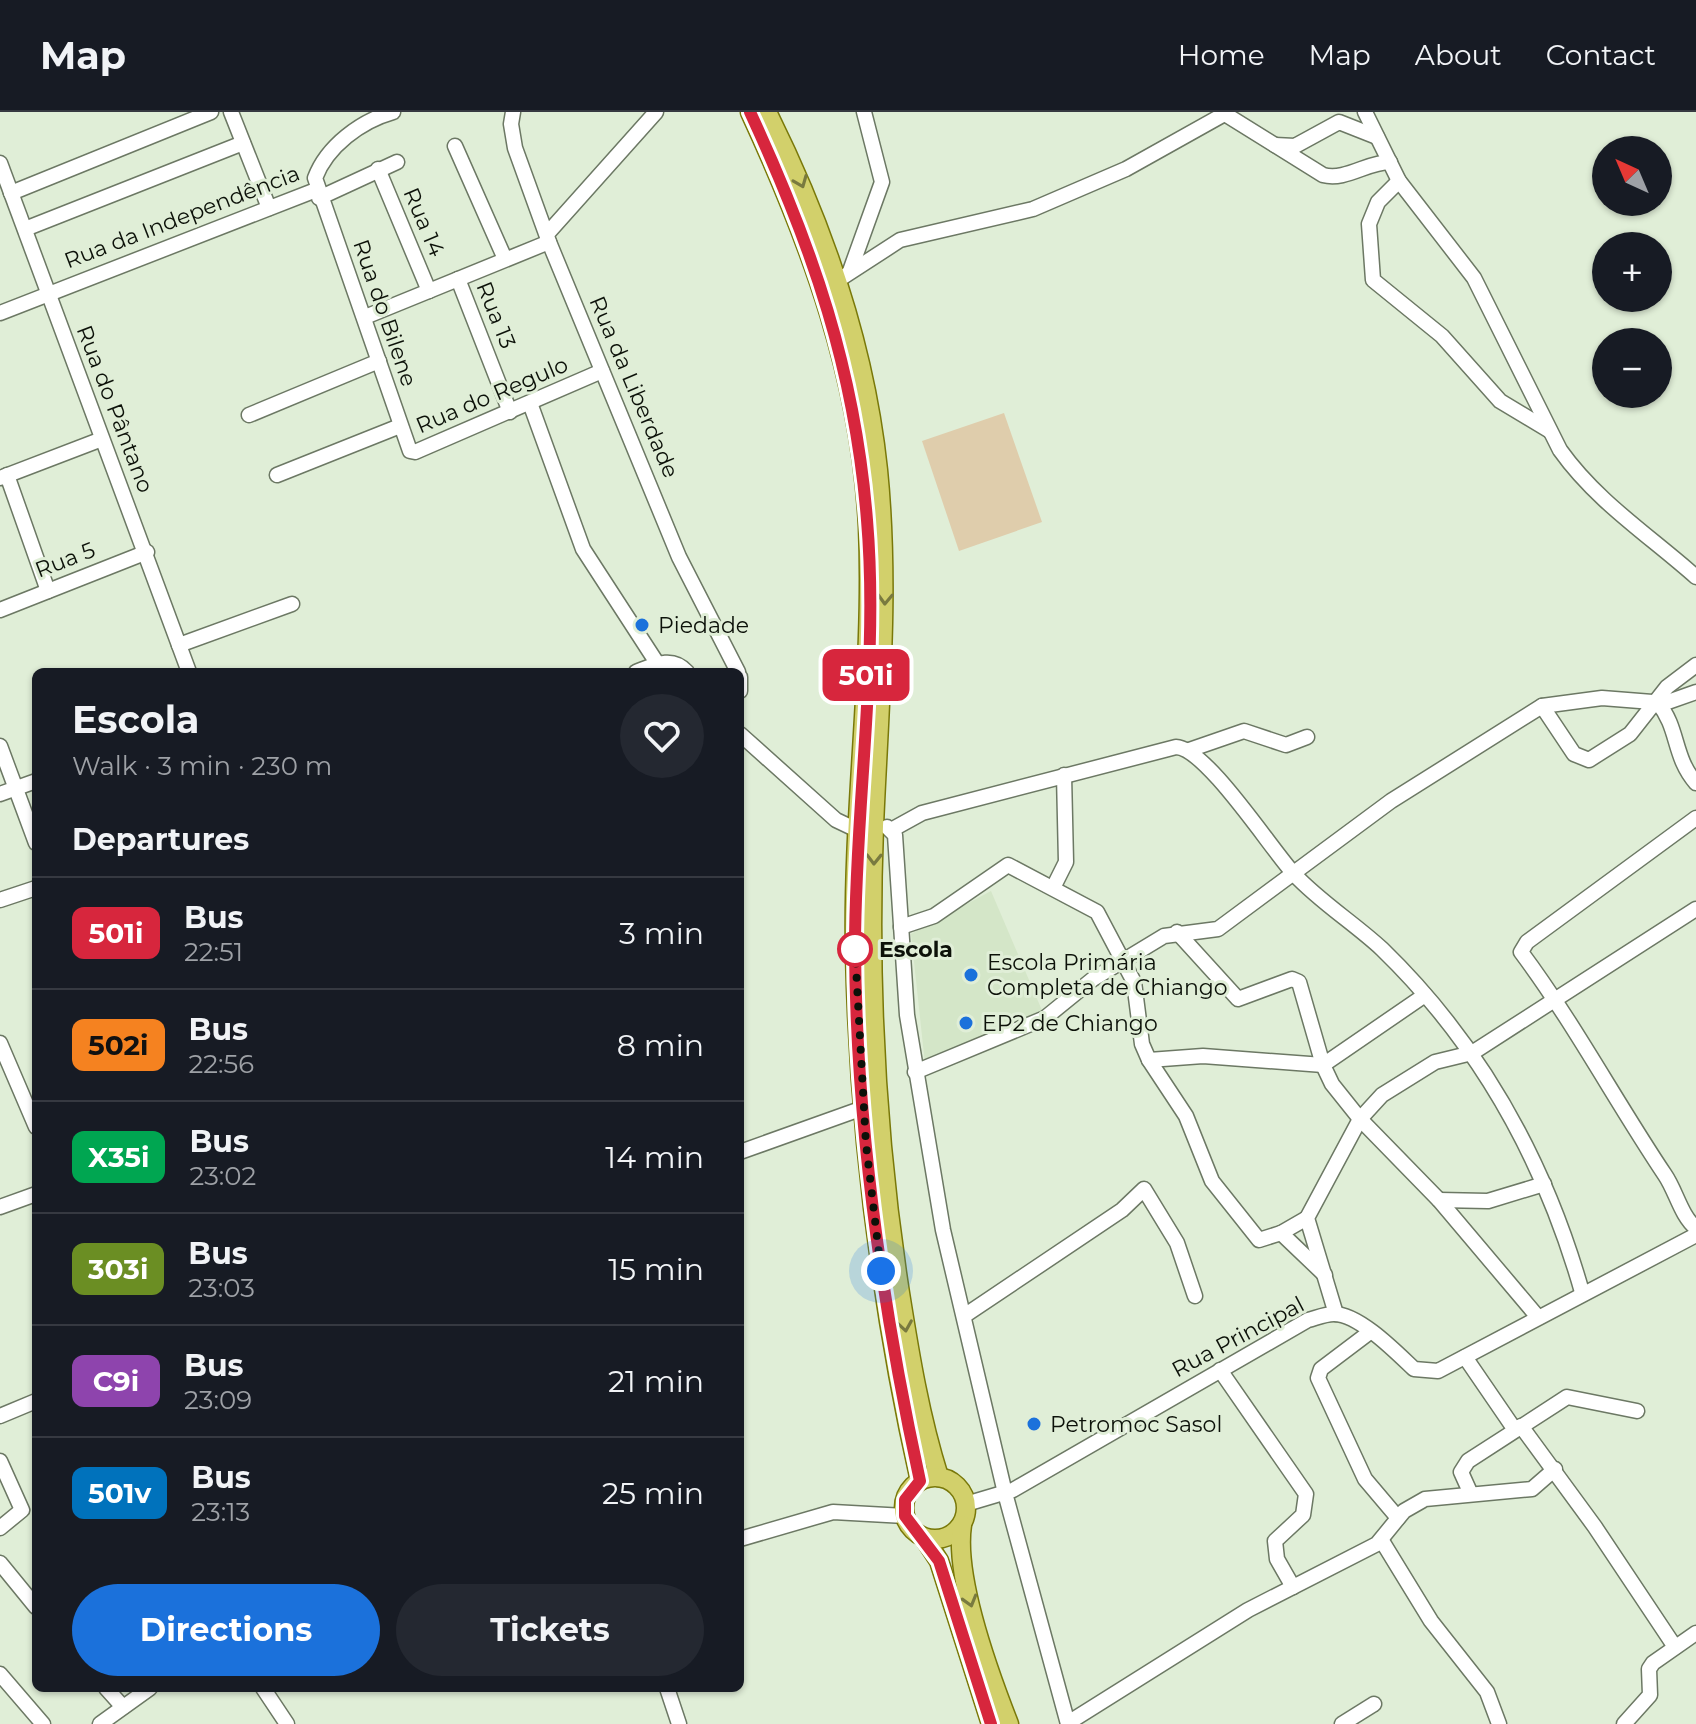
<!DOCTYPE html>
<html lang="en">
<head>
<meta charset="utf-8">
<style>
  body { margin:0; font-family:Montserrat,sans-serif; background:#242831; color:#f1f3f6; height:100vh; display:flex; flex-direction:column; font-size:30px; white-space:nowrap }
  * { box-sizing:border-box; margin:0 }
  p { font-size:26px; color:#9ea1a6 }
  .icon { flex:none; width:44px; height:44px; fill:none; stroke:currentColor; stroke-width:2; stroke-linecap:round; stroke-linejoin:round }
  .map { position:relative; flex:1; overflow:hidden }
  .side { position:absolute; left:32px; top:556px; width:712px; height:1024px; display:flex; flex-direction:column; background:#171b24; border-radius:12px; box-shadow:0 2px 6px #0004 }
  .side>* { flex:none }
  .badge { padding:0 16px; border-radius:12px; font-size:28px; line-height:52px }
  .needle { width:52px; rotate:316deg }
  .buttons { position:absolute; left:1592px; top:24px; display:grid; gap:16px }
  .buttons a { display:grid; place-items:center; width:80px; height:80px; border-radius:50%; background:#171b24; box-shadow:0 2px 6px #0004; font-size:40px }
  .you { position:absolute; width:40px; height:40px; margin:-20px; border:6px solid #fff; border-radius:50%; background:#1a73e8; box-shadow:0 0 0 12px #1a73e833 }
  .map>.badge { position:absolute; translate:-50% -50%; box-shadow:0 0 0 4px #fff }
  h2 { padding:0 40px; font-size:30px; line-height:72px }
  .round { display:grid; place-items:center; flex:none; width:84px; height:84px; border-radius:42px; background:#242831 }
  .head { display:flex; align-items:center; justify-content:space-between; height:136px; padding:0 40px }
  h1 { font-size:38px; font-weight:700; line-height:60px }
  .action { display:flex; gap:16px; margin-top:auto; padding:16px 40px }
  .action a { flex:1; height:92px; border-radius:48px; background:#1b71db; color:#fff; font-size:32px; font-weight:700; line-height:92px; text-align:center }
  .action a+a { background:#242831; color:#f1f3f6 }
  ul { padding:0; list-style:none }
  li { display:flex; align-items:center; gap:24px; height:112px; padding:0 40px; border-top:2px solid #363941 }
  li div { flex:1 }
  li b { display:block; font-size:30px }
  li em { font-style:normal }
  li .badge { min-width:88px; font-weight:700; text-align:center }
  header { display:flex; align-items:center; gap:48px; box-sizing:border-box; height:112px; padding:0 40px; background:#171b24; border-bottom:2px solid #363941 }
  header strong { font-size:38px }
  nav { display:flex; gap:44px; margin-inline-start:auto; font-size:28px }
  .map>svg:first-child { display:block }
  .built { fill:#d4e6c8 }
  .green { fill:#dfcdac }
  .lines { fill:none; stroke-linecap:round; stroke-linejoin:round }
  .minor-casing { stroke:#6c7864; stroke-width:17 }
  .major-casing { stroke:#797809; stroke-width:21 }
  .minor { stroke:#fff; stroke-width:14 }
  .major { stroke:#d2d06b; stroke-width:18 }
  .oneway { stroke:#797a3f }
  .line-casing { stroke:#fff; stroke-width:18 }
  .line { stroke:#d7263d; stroke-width:12 }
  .walk { stroke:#0c1109; stroke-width:8; stroke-dasharray:0 14.4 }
  .poi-dot { fill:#1b71db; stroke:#e0eed7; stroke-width:3 }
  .stop-dot { fill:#fff; stroke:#d7263d; stroke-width:4 }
  .labels { text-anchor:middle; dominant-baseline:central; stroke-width:6; stroke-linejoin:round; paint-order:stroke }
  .street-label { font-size:22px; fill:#0c1109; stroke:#e0eed7 }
  .poi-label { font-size:22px; fill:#0c1109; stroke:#e0eed7; text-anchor:start }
  .stop-label { font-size:22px; font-weight:bold; fill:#0c1109; stroke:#e0eed7; text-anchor:start }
</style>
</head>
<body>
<header>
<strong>Map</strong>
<nav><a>Home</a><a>Map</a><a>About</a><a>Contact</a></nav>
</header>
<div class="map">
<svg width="1696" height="1612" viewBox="0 0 1696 1612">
  <rect width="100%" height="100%" fill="#e0eed7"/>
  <polygon class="built" points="991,779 1044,903 925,952 911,822"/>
  <polygon class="green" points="1004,301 1042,410 959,439 922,329"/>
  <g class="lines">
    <g class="minor-casing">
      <g id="minor">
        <polyline points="231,0 269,96"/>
        <path d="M393,0C361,9 327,34 315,66L410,339L415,340L602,259"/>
        <polyline points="513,0 511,12 515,36 549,130 679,445 738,560"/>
        <path d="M1365,0L1399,69L1474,166L1560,338C1597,390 1650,424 1696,465"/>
        <path d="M1225,2L1323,63C1346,69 1367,50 1390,50"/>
        <polyline points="1275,33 1295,34 1339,10 1377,25"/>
        <polyline points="455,34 505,147"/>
        <polyline points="0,51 189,560"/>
        <polyline points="378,57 429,179"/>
        <polyline points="1399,69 1378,90 1369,112 1373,168 1442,224 1500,289 1550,319"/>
        <polyline points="11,81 211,0"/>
        <polyline points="319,86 397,50"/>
        <polyline points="25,117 243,31"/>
        <polyline points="547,122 656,0"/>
        <polyline points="850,159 882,70 864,0"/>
        <polyline points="458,167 510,300"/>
        <polyline points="837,169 900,128 1033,97 1126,57 1228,0"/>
        <polyline points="0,201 316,78"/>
        <polyline points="365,205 549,130"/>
        <polyline points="530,291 583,437 657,551"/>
        <polyline points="249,303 379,249"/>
        <polyline points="7,363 48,479"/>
        <polyline points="277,363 400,314"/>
        <polyline points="0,366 102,327"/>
        <polyline points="0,498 147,440"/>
        <polyline points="179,533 292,492"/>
        <path d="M636,560C654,553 672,543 687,560"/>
        <polyline points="740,565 740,579"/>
        <path d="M1658,591C1679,616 1673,645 1696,671"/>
        <polyline points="1542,594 1574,642 1589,648 1630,622 1667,575 1696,553"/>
        <polyline points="740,622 836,708 857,718"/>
        <polyline points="0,634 36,731"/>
        <polyline points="1189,638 1244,619 1286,633 1307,625"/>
        <polyline points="0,682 36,669"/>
        <path d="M1696,706L1527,830L1521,840C1574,911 1616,990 1665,1063C1676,1079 1681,1104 1696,1116"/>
        <polyline points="887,715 895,723 907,903 943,1118 1005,1381 1068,1612"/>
        <path d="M893,717L922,701L1176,635C1206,636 1271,737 1294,762C1320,790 1354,811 1382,837C1480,932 1545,1050 1582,1180"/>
        <polyline points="1053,776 1066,750 1064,663"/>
        <polyline points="0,788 36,776"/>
        <polyline points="901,815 934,804 1008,753 1097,800 1134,870 1142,932 1149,948 1186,1004 1212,1069 1259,1128 1281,1121 1307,1106"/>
        <polyline points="1177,820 1238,887 1292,867 1299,870 1323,953 1332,972 1360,1007 1439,1088 1537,1204"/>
        <polyline points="0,931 36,1015"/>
        <polyline points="1149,948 1203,944 1323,953 1425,883"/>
        <polyline points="915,960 1045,906 1093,867 1164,824 1218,817 1391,689 1542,594 1602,586 1665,591 1696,580"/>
        <polyline points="740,1040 863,996"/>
        <polyline points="1439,1088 1488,1089 1544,1072"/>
        <polyline points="0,1095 36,1082"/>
        <polyline points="1281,1121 1325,1163"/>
        <polyline points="1336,1202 1307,1106 1360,1007 1382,983 1435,950 1472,941 1696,797"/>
        <polyline points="964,1204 1122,1098 1144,1077 1177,1131 1195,1184"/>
        <polyline points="1370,1220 1321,1257 1318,1266 1365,1367 1398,1406"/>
        <polyline points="1465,1245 1515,1318"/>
        <polyline points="1220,1258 1306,1382 1303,1403 1275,1429 1277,1447 1293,1475"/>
        <polyline points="0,1304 36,1289"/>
        <polyline points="1521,1314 1595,1415 1675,1535"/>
        <polyline points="0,1349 22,1398 0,1416"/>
        <polyline points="1470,1380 1461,1360 1468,1349 1567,1285 1637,1299"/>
        <path d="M966,1392L1013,1378L1308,1208C1316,1206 1325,1202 1334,1202C1359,1202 1396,1240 1414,1257L1438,1259L1696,1123"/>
        <polyline points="740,1427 833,1400 905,1404"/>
        <polyline points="1382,1429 1431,1509 1487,1580 1499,1612"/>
        <polyline points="0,1451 36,1495"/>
        <polyline points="0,1562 43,1612"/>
        <polyline points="106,1576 123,1595"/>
        <polyline points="263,1576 287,1612"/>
        <polyline points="667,1576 679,1612"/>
        <polyline points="1068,1611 1248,1498 1377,1432 1404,1399 1425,1387 1532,1377 1555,1357"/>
        <polyline points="100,1612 150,1576"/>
        <polyline points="1342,1612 1374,1592"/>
        <polyline points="1624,1612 1650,1583 1649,1557 1653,1551 1696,1521"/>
      </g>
    </g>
    <g class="major-casing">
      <g id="major">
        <path d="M750,0C811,132 861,268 868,415C874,557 852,699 855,842C859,1020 881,1196 920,1369"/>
        <path d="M767,0C823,112 865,233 878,358C890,477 879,595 874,714C868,871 876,1026 900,1181C910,1244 920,1305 939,1365"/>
        <circle cx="935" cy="1396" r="31"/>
        <path d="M962,1413C954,1466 989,1561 1009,1612"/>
        <polyline points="924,1426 939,1449 991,1612"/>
      </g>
    </g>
    <use href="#minor" class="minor"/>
    <use href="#major" class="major"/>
  </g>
  <defs><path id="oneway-chevron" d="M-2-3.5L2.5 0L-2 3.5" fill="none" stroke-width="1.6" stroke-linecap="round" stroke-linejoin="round" transform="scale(2)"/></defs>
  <g class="oneway">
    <use href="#oneway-chevron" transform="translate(801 70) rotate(68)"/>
    <use href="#oneway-chevron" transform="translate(885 487) rotate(92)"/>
    <use href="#oneway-chevron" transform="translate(874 747) rotate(91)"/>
    <use href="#oneway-chevron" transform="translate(905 1214) rotate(81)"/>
    <use href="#oneway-chevron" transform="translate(970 1489) rotate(74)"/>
  </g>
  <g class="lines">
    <g class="line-casing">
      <path id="line" d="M750,0C813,136 855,258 867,408C879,548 855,694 855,835C856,1014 882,1194 920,1369L905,1388V1404L939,1449L991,1612"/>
    </g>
    <use href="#line" class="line"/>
    <polyline class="walk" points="855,837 866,1032 881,1159"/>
  </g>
  <g class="poi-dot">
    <circle cx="642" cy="513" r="8"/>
    <circle cx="971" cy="863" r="8"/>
    <circle cx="966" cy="911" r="8"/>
    <circle cx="1034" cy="1312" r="8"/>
  </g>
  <circle class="stop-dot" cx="855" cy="837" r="16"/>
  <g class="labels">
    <g class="street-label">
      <text transform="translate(182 105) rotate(-21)">Rua da Independência</text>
      <text transform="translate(424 110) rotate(67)">Rua 14</text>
      <text transform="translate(385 201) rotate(71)">Rua do Bilene</text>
      <text transform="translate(496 203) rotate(68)">Rua 13</text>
      <text transform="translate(634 275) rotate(67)">Rua da Liberdade</text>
      <text transform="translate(492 283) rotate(-23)">Rua do Regulo</text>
      <text transform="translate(115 297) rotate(69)">Rua do Pântano</text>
      <text transform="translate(65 448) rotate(-21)">Rua 5</text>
      <text transform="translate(1238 1225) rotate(-28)">Rua Principal</text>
    </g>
    <g class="poi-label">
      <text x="658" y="513">Piedade</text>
      <text x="987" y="850">Escola Primária<tspan x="987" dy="25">Completa de Chiango</tspan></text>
      <text x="982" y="911">EP2 de Chiango</text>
      <text x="1050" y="1312">Petromoc Sasol</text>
    </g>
    <g class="stop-label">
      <text x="879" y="837">Escola</text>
    </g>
  </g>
</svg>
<div class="buttons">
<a><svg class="needle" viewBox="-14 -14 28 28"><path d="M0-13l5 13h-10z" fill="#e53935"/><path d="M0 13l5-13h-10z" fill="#9ea1a6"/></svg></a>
<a>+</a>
<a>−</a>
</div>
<div class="you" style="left:881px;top:1159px"></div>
<b class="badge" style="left:866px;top:563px;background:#d7263d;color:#fff">501i</b>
<section class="side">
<div class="head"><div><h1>Escola</h1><p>Walk · 3 min · 230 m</p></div><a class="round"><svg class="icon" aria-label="heart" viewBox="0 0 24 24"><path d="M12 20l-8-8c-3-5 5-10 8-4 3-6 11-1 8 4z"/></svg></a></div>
<h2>Departures</h2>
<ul>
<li><span class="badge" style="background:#d7263d;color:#fff">501i</span><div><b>Bus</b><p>22:51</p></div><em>3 min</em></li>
<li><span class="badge" style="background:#f58220;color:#111">502i</span><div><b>Bus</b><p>22:56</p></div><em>8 min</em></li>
<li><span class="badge" style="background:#00a651;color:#fff">X35i</span><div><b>Bus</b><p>23:02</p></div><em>14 min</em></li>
<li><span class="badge" style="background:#6b8e23;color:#fff">303i</span><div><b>Bus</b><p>23:03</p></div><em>15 min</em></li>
<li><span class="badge" style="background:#8e44ad;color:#fff">C9i</span><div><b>Bus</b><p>23:09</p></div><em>21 min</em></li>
<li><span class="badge" style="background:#0072bc;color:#fff">501v</span><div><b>Bus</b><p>23:13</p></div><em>25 min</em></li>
</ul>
<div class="action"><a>Directions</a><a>Tickets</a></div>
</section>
</div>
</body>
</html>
